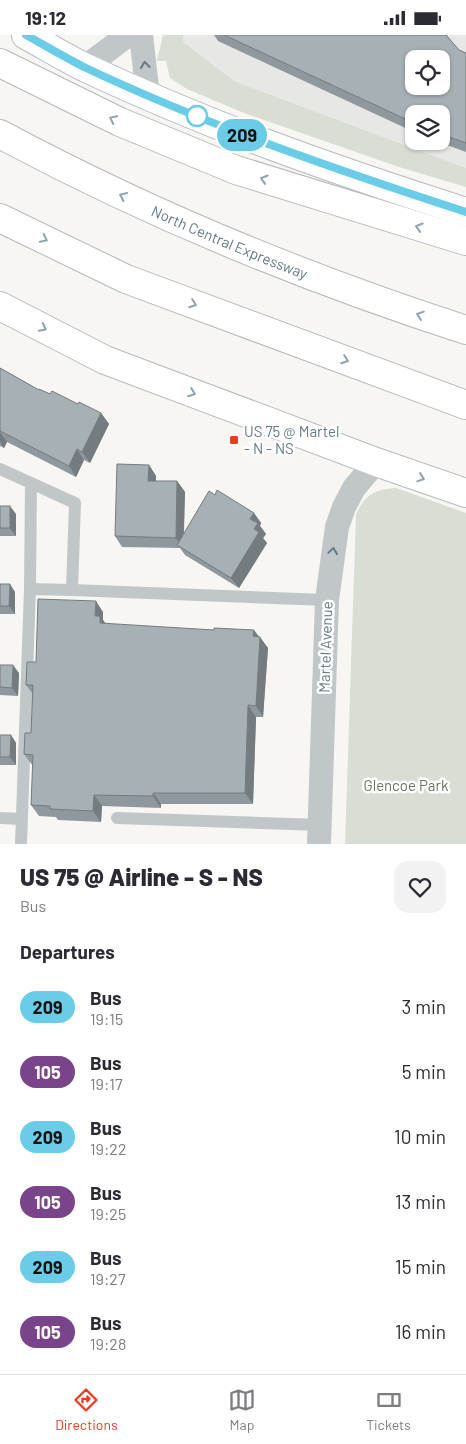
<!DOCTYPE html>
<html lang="en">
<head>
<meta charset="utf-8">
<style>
  body { margin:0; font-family:Barlow,sans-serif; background:#f2f2f3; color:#2b2b33; height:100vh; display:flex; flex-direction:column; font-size:19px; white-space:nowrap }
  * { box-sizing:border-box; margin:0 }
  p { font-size:16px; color:#7c7c81 }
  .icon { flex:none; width:28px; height:28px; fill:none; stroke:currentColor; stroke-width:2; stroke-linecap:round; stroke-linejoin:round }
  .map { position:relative; height:809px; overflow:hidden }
  .details { display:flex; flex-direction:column; background:#fff; flex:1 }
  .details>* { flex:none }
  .badge { padding:0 10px; border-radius:16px; font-size:18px; line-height:32px }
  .buttons { position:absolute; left:405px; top:15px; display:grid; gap:10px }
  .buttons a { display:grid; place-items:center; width:45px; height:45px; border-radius:10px; background:#fff; box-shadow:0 1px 4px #0004; font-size:25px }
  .map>.badge { position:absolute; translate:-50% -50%; box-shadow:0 0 0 2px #fff }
  h2 { padding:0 20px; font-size:19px; line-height:45px }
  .round { display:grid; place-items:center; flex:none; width:52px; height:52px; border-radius:15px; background:#f2f2f3 }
  .headline { display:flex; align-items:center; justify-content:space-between; height:85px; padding:0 20px }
  h1 { font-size:24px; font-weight:800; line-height:38px }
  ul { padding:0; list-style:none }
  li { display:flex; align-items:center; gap:15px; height:65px; padding:0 20px }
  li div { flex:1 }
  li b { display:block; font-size:19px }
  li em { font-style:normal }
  li .badge { min-width:55px; font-weight:700; text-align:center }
  .status { display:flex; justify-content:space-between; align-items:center; height:35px; padding:0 25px; background:#fff; direction:ltr }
  .status svg { height:14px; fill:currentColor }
  .tabs { display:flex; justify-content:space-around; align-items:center; height:70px; border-top:1px solid #e1e1e2; background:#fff; font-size:14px; color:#7c7c81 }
  .tabs a { display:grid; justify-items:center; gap:2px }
  .tabs .current { color:#e93c20 }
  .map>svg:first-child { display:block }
  .built { fill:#e7e8e6; fill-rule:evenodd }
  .green { fill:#d8ded4 }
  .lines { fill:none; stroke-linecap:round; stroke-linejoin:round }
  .secondary-casing { stroke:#b4bbbe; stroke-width:30 }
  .highway-casing { stroke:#b4b9bc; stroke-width:30 }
  .lane { stroke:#c1c7c9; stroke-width:12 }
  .street { stroke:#c1c7c9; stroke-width:24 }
  .secondary { stroke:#fff; stroke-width:28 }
  .highway { stroke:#fff; stroke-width:28 }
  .wall { fill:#8f989c }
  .shaded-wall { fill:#747c7f }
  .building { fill:#a6b1b5; stroke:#747c7f; fill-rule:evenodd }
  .oneway { stroke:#647a85 }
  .oneway2 { stroke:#92a2aa }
  .line-casing { stroke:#fff; stroke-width:11 }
  .line { stroke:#6bcce7; stroke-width:8 }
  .stop-dot { fill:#fff; stroke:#6bcce7; stroke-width:2.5 }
  .poi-dot { fill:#e93c20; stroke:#fff; stroke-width:2 }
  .labels { text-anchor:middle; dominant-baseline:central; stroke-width:5; stroke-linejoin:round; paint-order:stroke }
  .street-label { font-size:15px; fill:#647a85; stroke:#fff }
  .poi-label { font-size:15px; fill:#647a85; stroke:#fff; text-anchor:start }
  .park-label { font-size:15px; fill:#66775f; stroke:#fff }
</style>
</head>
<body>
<div class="status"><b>19:12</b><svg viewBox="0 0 49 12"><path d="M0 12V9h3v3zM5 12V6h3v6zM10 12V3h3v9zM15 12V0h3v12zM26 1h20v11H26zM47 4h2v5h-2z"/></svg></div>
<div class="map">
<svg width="466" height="809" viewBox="0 0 466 809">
  <rect width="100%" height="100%" fill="#f7f6f3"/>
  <path class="built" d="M183,0H466V133L234,46L182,7ZM414,24H441V51H414ZM414,79H441V106H414Z"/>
  <g class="green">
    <polygon points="163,0 183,0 183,7 234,46 466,133 466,152 399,132 244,78 187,54 170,43 166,26 157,26"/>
    <path d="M396,453L466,478V809H345L356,480C365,459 374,455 396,453Z"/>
  </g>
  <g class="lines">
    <g class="secondary-casing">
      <g id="secondary">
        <path d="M26,0C46,11 66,23 86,33C209,91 337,136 466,177"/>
        <polyline points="0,271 105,325 376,427 466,458"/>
      </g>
    </g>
    <g class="highway-casing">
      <g id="highway">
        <polyline points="0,28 120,87 236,135 466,206"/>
        <path id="s1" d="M0,99C149,179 305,243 466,295"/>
        <polyline points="0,183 126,244 466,370"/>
      </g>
    </g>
    <g class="lane">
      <polyline points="0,434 75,468 72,555 30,554"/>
      <polyline points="72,555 327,565"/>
      <polyline points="0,783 21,784"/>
      <polyline points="117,783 320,790"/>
      <polyline points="21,809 30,554 31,449"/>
    </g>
    <g class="street">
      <polyline points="141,0 148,61"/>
      <polyline points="85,32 128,0"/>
      <polyline points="319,809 327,565 337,492 344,472 354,453 376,427"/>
    </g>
    <use href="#secondary" class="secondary"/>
    <use href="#highway" class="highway"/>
  </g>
  <g class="wall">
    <polygon points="214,0 446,0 459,15 466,18 466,117 436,106 441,106 441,79 414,79 414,97 218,6"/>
    <polygon points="0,333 39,355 78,369 101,378 109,389 90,428 84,425 76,442 7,407 4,413 0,411"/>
    <polygon points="149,430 156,441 156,446 177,446 185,457 184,499 215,460 254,478 261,488 260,491 266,499 263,503 267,508 239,553 185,520 180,513 122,512 115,501"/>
    <polygon points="0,471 16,479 16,501 0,501"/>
    <polygon points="0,549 15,557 15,579 0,579"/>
    <polygon points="103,577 103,585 106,589 258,601 268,613 263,682 256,682 253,769 161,769 161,773 102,771 101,787 58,785 56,782 39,781 31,770 33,731 24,719 31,698 33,659 26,650 36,627"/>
    <polygon points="0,630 19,638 18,661 0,660"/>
    <polygon points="0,700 11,700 16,708 16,730 0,730"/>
  </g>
  <g class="shaded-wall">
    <polygon points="101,378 109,389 90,428 82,417"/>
    <polygon points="0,397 7,407 4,413 0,407"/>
    <polygon points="77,414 84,425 76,442 69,431"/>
    <polygon points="149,430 156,441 156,457 148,446"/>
    <polygon points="177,446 185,457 183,514 176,503"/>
    <polygon points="10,471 16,479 16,501 10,493"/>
    <polygon points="254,478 261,488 260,491 266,499 263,503 267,508 239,553 231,543 254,494 250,484"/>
    <polygon points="10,549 15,557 15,579 9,571"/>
    <polygon points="96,566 103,577 103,585 108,592 108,600 95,581"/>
    <polygon points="254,595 260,603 260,602 268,613 263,682 256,671 253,601"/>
    <polygon points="13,630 19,638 18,661 12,653"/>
    <polygon points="248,670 256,682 253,769 245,758"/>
    <polygon points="11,700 16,708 16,730 10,722"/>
    <polygon points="153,758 161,769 161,773 153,761"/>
    <polygon points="94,760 102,771 101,787 93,776"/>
  </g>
  <g class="building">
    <path d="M224,0H446L459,15L466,18V108L441,99V79H414V88ZM414,24H441V51H414Z"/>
    <polygon points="0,333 39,355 39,354 50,359 52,356 78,369 79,367 101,378 82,417 77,414 69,431 0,396"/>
    <polygon points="117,429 149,430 148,446 177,446 176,503 115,501"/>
    <polygon points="217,455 254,478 250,484 258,488 254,494 259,497 231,543 177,510 209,456 215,460"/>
    <rect x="0" y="471" width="10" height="22"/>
    <polygon points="0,549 10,549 9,571 0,571"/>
    <polygon points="38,564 96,566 95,581 100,581 100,588 214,595 214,593 254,595 253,601 260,602 256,671 248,670 245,758 153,758 153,761 94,760 93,776 50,774 50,771 31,770 33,720 24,719 25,698 31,698 33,650 26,650 27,627 36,627"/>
    <polygon points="0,630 13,630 12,653 0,652"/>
    <polygon points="0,700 11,700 10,722 0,722"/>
  </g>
  <defs><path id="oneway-chevron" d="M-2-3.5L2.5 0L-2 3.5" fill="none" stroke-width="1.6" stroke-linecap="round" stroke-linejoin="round" transform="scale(1.25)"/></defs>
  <g class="oneway">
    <use href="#oneway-chevron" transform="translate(145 30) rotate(-96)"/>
    <use href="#oneway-chevron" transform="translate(333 516) rotate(-82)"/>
  </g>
  <g class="oneway2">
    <use href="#oneway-chevron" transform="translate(113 84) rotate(-154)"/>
    <use href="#oneway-chevron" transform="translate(264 144) rotate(-163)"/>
    <use href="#oneway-chevron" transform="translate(123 161) rotate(-155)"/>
    <use href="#oneway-chevron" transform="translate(419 192) rotate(-163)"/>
    <use href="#oneway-chevron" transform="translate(44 204) rotate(26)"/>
    <use href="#oneway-chevron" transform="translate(193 269) rotate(20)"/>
    <use href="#oneway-chevron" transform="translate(420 280) rotate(-161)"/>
    <use href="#oneway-chevron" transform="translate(43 293) rotate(27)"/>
    <use href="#oneway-chevron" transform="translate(345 325) rotate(20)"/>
    <use href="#oneway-chevron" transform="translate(192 358) rotate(21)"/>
    <use href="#oneway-chevron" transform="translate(421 443) rotate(19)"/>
  </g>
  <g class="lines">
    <g class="line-casing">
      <path id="line" d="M26,0C46,11 66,23 86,33C209,91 337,135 466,177"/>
    </g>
    <use href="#line" class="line"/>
  </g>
  <circle class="stop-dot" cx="197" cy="81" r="10"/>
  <rect class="poi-dot" x="229" y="400" width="10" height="10" rx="2.5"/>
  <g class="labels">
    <g class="street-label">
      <text stroke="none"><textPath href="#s1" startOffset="254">North Central Expressway</textPath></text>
      <text transform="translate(325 612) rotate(-88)">Martel Avenue</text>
    </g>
    <g class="poi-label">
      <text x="244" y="396">US 75 @ Martel<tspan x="244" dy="17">- N - NS</tspan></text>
    </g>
    <g class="park-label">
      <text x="406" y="750">Glencoe Park</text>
    </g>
  </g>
</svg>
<div class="buttons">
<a><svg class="icon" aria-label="locate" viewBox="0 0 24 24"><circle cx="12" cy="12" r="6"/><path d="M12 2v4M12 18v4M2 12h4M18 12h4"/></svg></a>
<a><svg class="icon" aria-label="layers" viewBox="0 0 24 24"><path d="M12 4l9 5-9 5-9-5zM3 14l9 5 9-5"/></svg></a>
</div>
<b class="badge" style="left:242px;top:100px;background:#6bcce7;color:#111">209</b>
</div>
<section class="details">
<div class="headline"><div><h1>US 75 @ Airline - S - NS</h1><p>Bus</p></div><a class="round"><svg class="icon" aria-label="heart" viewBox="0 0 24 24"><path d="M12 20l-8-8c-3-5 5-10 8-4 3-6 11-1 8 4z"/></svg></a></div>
<h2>Departures</h2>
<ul>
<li><span class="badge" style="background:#6bcce7;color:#111">209</span><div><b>Bus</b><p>19:15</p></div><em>3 min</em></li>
<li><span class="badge" style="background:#794489;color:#fff">105</span><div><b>Bus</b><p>19:17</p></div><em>5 min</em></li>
<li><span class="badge" style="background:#6bcce7;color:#111">209</span><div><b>Bus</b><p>19:22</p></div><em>10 min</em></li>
<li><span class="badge" style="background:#794489;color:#fff">105</span><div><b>Bus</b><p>19:25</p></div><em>13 min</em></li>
<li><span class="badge" style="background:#6bcce7;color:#111">209</span><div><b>Bus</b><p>19:27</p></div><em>15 min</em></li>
<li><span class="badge" style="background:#794489;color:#fff">105</span><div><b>Bus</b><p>19:28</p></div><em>16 min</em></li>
</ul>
</section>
<nav class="tabs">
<a class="current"><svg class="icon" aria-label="directions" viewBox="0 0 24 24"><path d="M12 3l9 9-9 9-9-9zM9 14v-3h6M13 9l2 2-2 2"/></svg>Directions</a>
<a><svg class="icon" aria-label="map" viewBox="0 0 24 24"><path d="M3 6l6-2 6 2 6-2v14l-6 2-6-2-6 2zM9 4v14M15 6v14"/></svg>Map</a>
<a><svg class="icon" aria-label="tickets" viewBox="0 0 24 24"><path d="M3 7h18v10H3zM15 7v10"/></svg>Tickets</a>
</nav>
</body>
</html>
